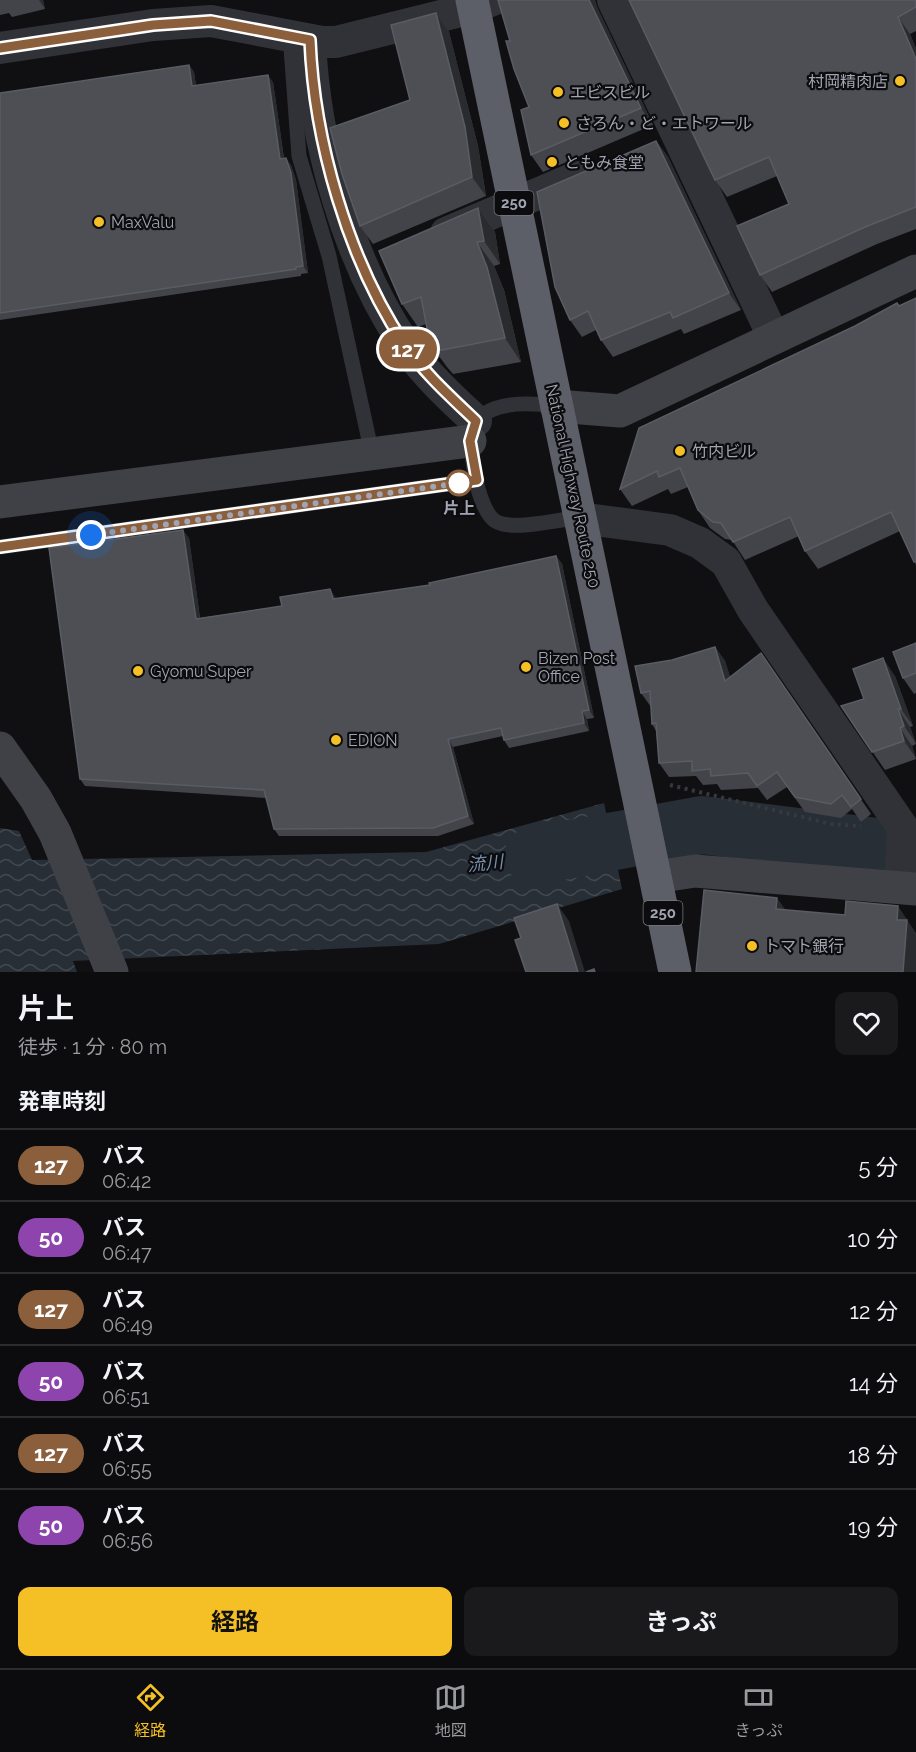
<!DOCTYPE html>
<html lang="ja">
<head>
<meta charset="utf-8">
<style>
  body { margin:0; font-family:Raleway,"Noto Sans JP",sans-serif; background:#1a1a1c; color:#f1f3f6; height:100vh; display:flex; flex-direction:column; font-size:22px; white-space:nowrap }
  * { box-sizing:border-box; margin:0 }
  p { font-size:20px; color:#9a9b9e }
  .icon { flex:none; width:33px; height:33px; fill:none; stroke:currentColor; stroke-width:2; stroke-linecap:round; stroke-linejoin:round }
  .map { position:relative; height:972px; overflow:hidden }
  .side { display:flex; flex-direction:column; background:#0c0c0e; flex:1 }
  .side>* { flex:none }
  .badge { padding:0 12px; border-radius:20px; font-size:21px; line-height:39px }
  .you { position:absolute; width:30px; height:30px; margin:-15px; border:4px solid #fff; border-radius:50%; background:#1a73e8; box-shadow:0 0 0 9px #1a73e833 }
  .map>.badge { position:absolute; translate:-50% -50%; box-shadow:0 0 0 3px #fff }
  h2 { padding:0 18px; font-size:22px; line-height:54px }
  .round { display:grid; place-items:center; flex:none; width:63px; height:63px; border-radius:12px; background:#1a1a1c }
  .overview { display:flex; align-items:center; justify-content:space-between; height:102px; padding:0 18px }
  h1 { font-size:28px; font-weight:700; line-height:45px }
  .cta { display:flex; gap:12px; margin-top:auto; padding:12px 18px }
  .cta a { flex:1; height:69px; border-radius:12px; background:#f5c025; color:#111; font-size:24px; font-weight:700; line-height:69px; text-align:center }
  .cta a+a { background:#1a1a1c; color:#f1f3f6 }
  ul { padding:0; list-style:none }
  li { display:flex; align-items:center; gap:18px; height:72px; padding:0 18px; border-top:2px solid #2c2c2e }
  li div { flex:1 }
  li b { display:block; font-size:22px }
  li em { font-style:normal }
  li .badge { min-width:66px; font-weight:700; text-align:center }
  .tabs { display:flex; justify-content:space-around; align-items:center; height:84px; border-top:2px solid #2c2c2e; background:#0c0c0e; font-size:16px; color:#9a9b9e }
  .tabs a { display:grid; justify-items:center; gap:3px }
  .tabs .selected { color:#f5c025 }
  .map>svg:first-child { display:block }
  .water { fill:url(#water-waves) }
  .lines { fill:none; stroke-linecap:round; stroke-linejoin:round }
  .river { stroke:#272e35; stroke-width:58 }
  .path { stroke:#37393e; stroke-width:4; stroke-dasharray:3 4.5; stroke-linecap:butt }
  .lane { stroke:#313237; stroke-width:15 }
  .street { stroke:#313237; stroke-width:32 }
  .secondary { stroke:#3f4147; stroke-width:33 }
  .highway { stroke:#5d5f68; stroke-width:33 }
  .wall { fill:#43444a }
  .shaded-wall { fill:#2a2b2f }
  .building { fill:#4d4f55; stroke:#5a5c64; stroke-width:1.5 }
  .line-casing { stroke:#fff; stroke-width:14 }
  .line { stroke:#8b5e3c; stroke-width:9 }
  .walk { stroke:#a1a5b3; stroke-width:6; stroke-dasharray:0 10.8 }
  .poi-dot { fill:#f5c025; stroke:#0c0b0d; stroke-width:2 }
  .stop-dot { fill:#fff; stroke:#8b5e3c; stroke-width:3 }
  .labels { text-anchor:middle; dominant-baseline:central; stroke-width:4.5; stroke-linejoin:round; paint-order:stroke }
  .shield { fill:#0c0b0d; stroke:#747781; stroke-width:1.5 }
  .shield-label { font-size:15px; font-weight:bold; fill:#a1a5b3 }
  .poi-label { font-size:16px; fill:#a1a5b3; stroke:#0c0b0d; text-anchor:start }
  .street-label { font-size:16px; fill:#a1a5b3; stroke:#0c0b0d }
  .stop-label { font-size:16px; font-weight:bold; fill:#a1a5b3; stroke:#0c0b0d }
  .water-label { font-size:18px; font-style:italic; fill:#7790b0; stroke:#0c0b0d }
</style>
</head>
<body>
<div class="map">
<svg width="916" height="972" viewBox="0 0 916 972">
  <defs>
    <pattern id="water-waves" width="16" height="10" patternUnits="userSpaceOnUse" patternTransform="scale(1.5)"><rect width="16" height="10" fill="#272e35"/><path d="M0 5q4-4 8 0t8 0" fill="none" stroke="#434950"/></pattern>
  </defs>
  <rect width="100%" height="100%" fill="#101012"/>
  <polygon class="water" points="604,803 622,889 439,944 73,961 77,972 0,972 0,828 19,831 32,860 426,852"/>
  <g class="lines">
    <polyline class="river" points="533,856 702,825 916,852"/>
    <polyline class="path" points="670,785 831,824 861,826"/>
    <g class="lane">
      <polyline points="290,35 299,156 329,256 372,454"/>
      <path d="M556,406C533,403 494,400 478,420C464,437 477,513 497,522C516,531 556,519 579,518"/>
      <polyline points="0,547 477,480"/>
    </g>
    <g class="street">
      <polyline points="613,0 774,338"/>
      <path d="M310,40C314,141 348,260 405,345C425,374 451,398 476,421"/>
      <polyline points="0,48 153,25 211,21 322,42 336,42 473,8 493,0"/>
      <polyline points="446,233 577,177"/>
      <polyline points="579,518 670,530 700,543 726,562 753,610 903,828 901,868 897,887"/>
    </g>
    <g class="secondary">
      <polyline points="556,406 620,411 916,271"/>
      <polyline points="0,502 470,441"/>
      <polyline points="0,748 36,799 55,833 112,972"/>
      <polyline points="656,877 695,871 916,889"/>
    </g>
    <polyline class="highway" points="472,0 675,972"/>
  </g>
  <g class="wall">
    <polygon points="0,0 43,0 45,9 12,17 9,13 0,15"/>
    <polygon points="498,0 595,0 597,7 653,125 543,172 531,155 529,107"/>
    <polygon points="916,0 916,31 910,34 916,49 916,229 877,244 772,292 760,275 789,204 777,176 727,197 715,180"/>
    <polygon points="436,13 449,32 478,146 486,196 373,244 360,226 410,100"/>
    <polygon points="189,65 194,72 196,85 273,82 284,158 291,165 296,180 308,273 301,274 301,276 0,320 0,93"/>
    <polygon points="656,141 668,157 741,310 684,334 681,329 613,357 601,340 596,330 582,337 570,320"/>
    <polygon points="478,208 495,232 500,264 494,266 504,290 521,362 453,374 447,367 430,344 426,324 418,327 402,304"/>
    <polygon points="916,298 916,565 900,531 818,569 805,551 799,536 745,560 732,540 725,539 710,528 698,510 688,487 671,494 668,489 632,506 620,489 855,326 897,303 900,306"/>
    <polygon points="189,538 200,618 282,606 330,589 336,599 430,585 556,556 562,564 594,718 587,719 589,731 509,748 504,740 503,736 453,747 474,824 438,836 279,836 274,829 266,798 85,786 80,779"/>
    <polygon points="916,643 916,693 914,694 903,678"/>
    <polygon points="715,647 725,661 730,677 761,653 871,814 861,822 852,809 841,818 805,812 787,787 767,800 758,788 721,790 717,784 703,785 696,776 669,777 659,763 656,731 652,724 651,707 641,693 672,660"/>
    <polygon points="895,676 913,726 910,727 916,744 912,746 916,759 885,770 841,706 864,699"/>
  </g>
  <g class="shaded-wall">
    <polygon points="39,0 43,0 45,9"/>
    <polygon points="589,0 595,0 597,7 653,125 641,108"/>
    <polygon points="436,13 449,32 478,146 486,196 472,177"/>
    <polygon points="898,17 910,34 916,49 916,59"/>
    <polygon points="189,65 194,72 197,93 192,86"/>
    <polygon points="268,75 273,82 285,166 280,159"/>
    <polygon points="656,141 668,157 741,310 729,293"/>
    <polygon points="286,158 291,165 296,180 308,273 303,266"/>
    <polygon points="478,208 495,232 500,264 484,241"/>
    <polygon points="477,242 494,266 504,290 521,362 505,338"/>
    <polygon points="183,530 189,538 201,626 196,619"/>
    <polygon points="556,556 562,564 594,718 589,710"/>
    <polygon points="330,589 335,597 338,607 333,599"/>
    <polygon points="715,647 725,661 736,695 725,681"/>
    <polygon points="883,658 895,676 913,726 901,709"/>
    <polygon points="898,709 910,727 916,743 904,726"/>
    <polygon points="582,711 587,719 589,731 584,723"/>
    <polygon points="900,728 912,746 916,758 904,741"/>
    <polygon points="448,739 453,747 474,824 468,816"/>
    <polygon points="777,898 792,919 776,909"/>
    <polygon points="557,904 569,921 585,972 578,972"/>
    <polygon points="898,906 916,933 916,972 903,972 897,920"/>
  </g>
  <g class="building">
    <polygon points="498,0 589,0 641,108 531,155 521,110 529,107 514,69 506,41 510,41"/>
    <polygon points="629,0 916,0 916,7 898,17 916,59 916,207 865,227 760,275 737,226 789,204 769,157 715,180"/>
    <polygon points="436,13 465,127 472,177 360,226 342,174 330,128 410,100 391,25"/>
    <polygon points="189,65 192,86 268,75 280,159 286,158 291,173 303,266 296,267 296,269 0,313 0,93"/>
    <polygon points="656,141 729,293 673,318 670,312 601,340 588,311 570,320 555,287 537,192"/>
    <polygon points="478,208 484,241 477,242 487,267 505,338 437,351 430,344 421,297 402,304 379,251"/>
    <polygon points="916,298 916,561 914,562 891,512 805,551 790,517 733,542 721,523 713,522 698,510 680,468 659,477 657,471 620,489 639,428 855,326 897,303 899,306"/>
    <polygon points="183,530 196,619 282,606 280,597 330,589 333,599 430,585 429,583 556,556 589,710 582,711 584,723 504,740 501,728 448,739 468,816 433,828 274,829 264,790 80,779 49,548"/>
    <polygon points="916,643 916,673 903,678 893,652"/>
    <polygon points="715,647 725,681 761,653 861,799 851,807 842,795 831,804 795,797 777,772 757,786 748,773 711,776 710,769 692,771 692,761 659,763 656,723 652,724 650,691 641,693 635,666 672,660"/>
    <polygon points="883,658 901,709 898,709 904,726 900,728 904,741 872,752 841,706 864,699 853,669"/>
    <polygon points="704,890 777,898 776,909 845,915 846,901 898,906 897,920 907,920 903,972 696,972"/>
    <polygon points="557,904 578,972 526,972 515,940 521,938 514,918"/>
    <polygon points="594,969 595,972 586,972"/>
  </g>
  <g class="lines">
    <g class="line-casing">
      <path id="line" d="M0,48L153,25L211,21L310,40C314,141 348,260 405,345C425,374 451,397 476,421L470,441L477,480L0,547"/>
    </g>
    <use href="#line" class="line"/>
    <polyline class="walk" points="91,535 459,483"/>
  </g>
  <g class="poi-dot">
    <circle cx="900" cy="81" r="6"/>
    <circle cx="558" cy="92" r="6"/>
    <circle cx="564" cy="123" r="6"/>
    <circle cx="552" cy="162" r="6"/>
    <circle cx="99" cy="222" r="6"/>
    <circle cx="680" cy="451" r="6"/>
    <circle cx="526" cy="667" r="6"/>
    <circle cx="138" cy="671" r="6"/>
    <circle cx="336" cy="740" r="6"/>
    <circle cx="752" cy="946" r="6"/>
  </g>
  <circle class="stop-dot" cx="459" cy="483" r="12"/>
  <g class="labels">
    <g class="shield">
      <rect x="494.5" y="191" width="39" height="24" rx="4.5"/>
      <rect x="643.5" y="901" width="39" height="24" rx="4.5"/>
    </g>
    <g class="shield-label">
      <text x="514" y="203">250</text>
      <text x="663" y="913">250</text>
    </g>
    <g class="poi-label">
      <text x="888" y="81" text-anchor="end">村岡精肉店</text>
      <text x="570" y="92">エビスビル</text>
      <text x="576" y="123">さろん・ど・エトワール</text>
      <text x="564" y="162">ともみ食堂</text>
      <text x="111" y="222">MaxValu</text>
      <text x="692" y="451">竹内ビル</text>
      <text x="538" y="658">Bizen Post<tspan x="538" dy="18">Office</tspan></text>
      <text x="150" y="671">Gyomu Super</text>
      <text x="348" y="740">EDION</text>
      <text x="764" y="946">トマト銀行</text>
    </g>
    <g class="street-label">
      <text transform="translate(573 486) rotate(78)">National Highway Route 250</text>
    </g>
    <g class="stop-label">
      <text x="459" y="508">片上</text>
    </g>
    <g class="water-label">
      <text transform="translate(485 863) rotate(-6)">流川</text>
    </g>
  </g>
</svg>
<div class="you" style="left:91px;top:535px"></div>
<b class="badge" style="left:408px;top:349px;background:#8b5e3c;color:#fff">127</b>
</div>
<section class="side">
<div class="overview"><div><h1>片上</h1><p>徒歩 · 1 分 · 80 m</p></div><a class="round"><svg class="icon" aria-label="heart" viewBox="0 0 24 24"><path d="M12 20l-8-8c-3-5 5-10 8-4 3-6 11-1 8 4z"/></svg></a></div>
<h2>発車時刻</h2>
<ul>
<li><span class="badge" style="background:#8b5e3c;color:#fff">127</span><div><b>バス</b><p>06:42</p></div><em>5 分</em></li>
<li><span class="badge" style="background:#8e44ad;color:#fff">50</span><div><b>バス</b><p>06:47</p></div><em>10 分</em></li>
<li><span class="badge" style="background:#8b5e3c;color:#fff">127</span><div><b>バス</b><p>06:49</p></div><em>12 分</em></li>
<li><span class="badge" style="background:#8e44ad;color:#fff">50</span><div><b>バス</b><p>06:51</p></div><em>14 分</em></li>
<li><span class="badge" style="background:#8b5e3c;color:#fff">127</span><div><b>バス</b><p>06:55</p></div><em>18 分</em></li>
<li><span class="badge" style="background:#8e44ad;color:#fff">50</span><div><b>バス</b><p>06:56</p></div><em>19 分</em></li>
</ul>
<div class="cta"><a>経路</a><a>きっぷ</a></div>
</section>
<nav class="tabs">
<a class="selected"><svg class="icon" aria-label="directions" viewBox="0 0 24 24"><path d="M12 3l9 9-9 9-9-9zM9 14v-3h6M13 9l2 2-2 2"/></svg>経路</a>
<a><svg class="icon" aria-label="map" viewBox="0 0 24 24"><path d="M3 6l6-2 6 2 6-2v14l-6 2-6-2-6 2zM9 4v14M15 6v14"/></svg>地図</a>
<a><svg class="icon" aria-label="tickets" viewBox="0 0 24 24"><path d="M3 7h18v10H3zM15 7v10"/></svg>きっぷ</a>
</nav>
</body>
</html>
